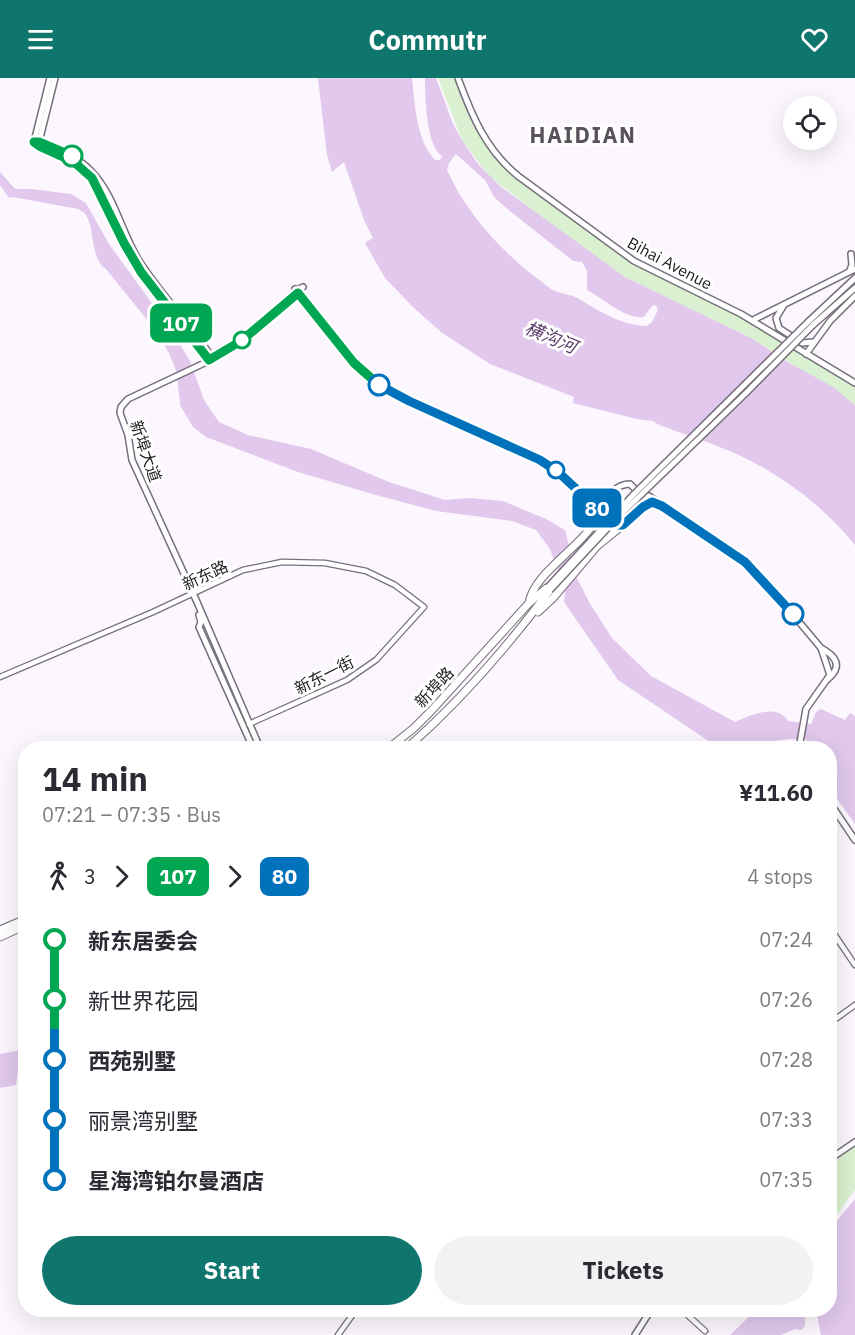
<!DOCTYPE html>
<html lang="en">
<head>
<meta charset="utf-8">
<style>
  body { margin:0; font-family:"IBM Plex Sans","Noto Sans SC",sans-serif; background:#f2f2f3; color:#2b2b33; height:100vh; display:flex; flex-direction:column; font-size:22px; white-space:nowrap }
  * { box-sizing:border-box; margin:0 }
  p { font-size:20px; color:#7c7c81 }
  .icon { flex:none; width:33px; height:33px; fill:none; stroke:currentColor; stroke-width:2; stroke-linecap:round; stroke-linejoin:round }
  .map { position:relative; flex:1; overflow:hidden }
  .panel { position:absolute; left:18px; top:663px; width:819px; height:576px; display:flex; flex-direction:column; background:#fff; border-radius:24px; box-shadow:0 6px 24px #0002 }
  .panel>* { flex:none }
  .badge { padding:0 12px; border-radius:9px; font-size:21px; line-height:39px }
  .buttons { position:absolute; left:783px; top:18px; display:grid; gap:12px }
  .buttons a { display:grid; place-items:center; width:54px; height:54px; border-radius:50%; background:#fff; box-shadow:0 6px 24px #0002; font-size:30px }
  .map>.badge { position:absolute; translate:-50% -50%; box-shadow:0 0 0 3px #fff }
  .legs { display:flex; align-items:center; gap:9px; height:66px; padding:0 24px; font-size:20px }
  .legs p { margin-inline-start:auto }
  .summary { display:flex; align-items:center; justify-content:space-between; height:102px; padding:0 24px }
  h1 { font-size:33px; font-weight:700; line-height:45px }
  .action { display:flex; gap:12px; margin-top:auto; padding:12px 24px }
  .action a { flex:1; height:69px; border-radius:36px; background:#0f766e; color:#fff; font-size:24px; font-weight:700; line-height:69px; text-align:center }
  .action a+a { background:#f2f2f3; color:#2b2b33 }
  ul { padding:0 24px; list-style:none }
  li { display:flex; align-items:center; gap:21px; height:60px; font-size:22px }
  li i { display:grid; place-items:center; width:9px; height:100%; margin:0 8px; background:currentColor }
  li i::after { content:''; width:15px; height:15px; margin:-8px; border:4px solid; border-radius:50%; background:#fff }
  li p { margin-inline-start:auto }
  li:first-child i { background:linear-gradient(#0000 50%,currentColor 0) }
  li:last-child i { background:linear-gradient(currentColor 50%,#0000 0) }
  header { display:flex; justify-content:space-between; align-items:center; height:78px; padding:0 24px; background:#0f766e; color:#fff; font-size:27px; font-weight:700 }
  .map>svg:first-child { display:block }
  .green { fill:#d9f1d0 }
  .water { fill:#e1c8ec; fill-rule:evenodd }
  .lines { fill:none; stroke-linecap:round; stroke-linejoin:round }
  .minor-casing { stroke:#776f7b; stroke-width:7 }
  .major-casing { stroke:#776f7b; stroke-width:8 }
  .highway-casing { stroke:#776f7b; stroke-width:9 }
  .minor { stroke:#fff; stroke-width:4.5 }
  .major { stroke:#fff; stroke-width:5 }
  .highway { stroke:#fff; stroke-width:7 }
  .major-bridge-casing { stroke:#776f7b; stroke-width:8; stroke-linecap:butt }
  .major-bridge { stroke:#fff; stroke-width:5 }
  .line-1-casing { stroke:#fff; stroke-width:14 }
  .line-2-casing { stroke:#fff; stroke-width:14 }
  .line-1 { stroke:#00a651; stroke-width:9 }
  .line-2 { stroke:#0072bc; stroke-width:9 }
  .stop-1-dot { fill:#fff; stroke:#00a651; stroke-width:3 }
  .stop-2-dot { fill:#fff; stroke:#0072bc; stroke-width:3 }
  .labels { text-anchor:middle; dominant-baseline:central; stroke-width:6; stroke-linejoin:round; paint-order:stroke }
  .street-label { font-size:16px; fill:#1f1c21; stroke:#fff }
  .water-label { font-size:18px; font-style:italic; fill:#5b3968; stroke:#fff }
  .district-label { font-size:22px; font-weight:bold; letter-spacing:1.5px; fill:#59515c; stroke:#fff }
</style>
</head>
<body>
<header><svg class="icon" aria-label="menu" viewBox="0 0 24 24"><path d="M4 6h16M4 12h16M4 18h16"/></svg>Commutr<svg class="icon" aria-label="heart" viewBox="0 0 24 24"><path d="M12 20l-8-8c-3-5 5-10 8-4 3-6 11-1 8 4z"/></svg></header>
<div class="map">
<svg width="855" height="1257" viewBox="0 0 855 1257">
  <rect width="100%" height="100%" fill="#fcf6fe"/>
  <g class="green">
    <polygon points="438,0 459,0 476,46 506,87 642,188 717,225 855,306 855,327 753,261 625,199 568,159 489,98 462,62"/>
    <path d="M855,1067V1112C846,1121 839,1138 830,1144V1084Z"/>
  </g>
  <g class="water">
    <path d="M318,0H412C415,26 416,62 435,82H440L442,78C426,68 425,18 425,0H436L453,46L462,62L478,86L501,109L625,199L753,261L786,283L833,309L855,327V467C825,430 786,400 743,379C716,366 685,357 657,346L653,343L637,341L573,325L574,319L490,286L441,254L414,230L385,200L365,165L373,160L364,142L344,84L332,94L327,77ZM456,76L485,102L494,119L505,129L573,183L582,184L587,193V212C604,221 624,241 644,239L652,228L656,227L658,232L652,244L647,248C623,248 599,233 579,221C571,216 561,216 553,212C548,210 543,204 538,201C501,173 466,135 447,92L449,85Z"/>
    <path d="M0,94L15,111H31L71,116L86,125L109,166L172,253L190,283L204,322L219,344L248,357L311,371L389,404L445,422L470,420L503,423L546,441L565,452L577,500L589,524L612,560L651,598L735,644C750,637 777,625 788,643L811,646L816,634L821,631L845,642L850,635L855,638V746L830,711V670H808L806,661H789L758,665L754,670H725L707,662L618,602L564,524L565,514L550,471L536,452L512,443L436,433L376,417L298,394L206,359L193,349L180,327L177,295L169,275L153,249L106,191C90,181 95,151 86,137C84,134 81,133 78,131L13,119L9,120L0,107Z"/>
    <polygon points="21,972 16,1007 0,1010 0,976"/>
    <polygon points="855,1121 855,1257 821,1257 816,1232 830,1232 830,1151"/>
    <polygon points="756,1232 805,1232 805,1248 802,1252 795,1251 781,1257 730,1257"/>
  </g>
  <g class="lines">
    <g class="minor-casing">
      <g id="minor">
        <polyline points="0,599 153,534 243,492 282,484 325,485 366,493 395,507 424,529 376,582 347,602 249,646"/>
        <polyline points="830,742 837,736"/>
        <polyline points="830,850 855,887"/>
        <polyline points="830,945 855,927"/>
        <polyline points="682,1232 705,1253"/>
        <polyline points="338,1257 356,1232"/>
      </g>
    </g>
    <g class="major-casing">
      <g id="major">
        <path d="M458,0C472,38 486,72 518,98L634,183L741,236L855,305"/>
        <path d="M34,64H39C57,72 77,78 91,93C114,116 121,153 138,181C160,216 190,246 213,281L128,321L121,329L120,335L128,357L132,382L197,524L260,670"/>
        <polyline points="34,64 50,0"/>
        <polyline points="39,64 55,0"/>
        <polyline points="35,65 41,69 59,76"/>
        <polyline points="82,90 98,108 124,165 141,194 209,282"/>
        <polyline points="850,192 852,187 851,176"/>
        <polyline points="295,211 354,285 375,304 409,323 538,381 558,394 600,432"/>
        <polyline points="784,227 776,240 779,250 802,265 813,264"/>
        <polyline points="755,241 855,191"/>
        <polyline points="809,243 855,200"/>
        <polyline points="813,247 855,210"/>
        <polyline points="806,276 830,243 855,218"/>
        <polyline points="209,279 243,259 296,213 303,209"/>
        <path d="M643,419V429L623,447H615L600,432C603,419 617,406 630,406L643,419L649,418L733,475L758,495L821,570L830,597L806,631L799,670"/>
        <polyline points="199,537 201,544 199,549 253,670"/>
        <path d="M821,570C836,578 843,588 828,601"/>
        <polyline points="830,725 855,762"/>
        <polyline points="830,1081 855,1064"/>
        <polyline points="635,1257 651,1232"/>
      </g>
    </g>
    <g class="highway-casing">
      <g id="highway">
        <path d="M529,525C534,492 591,465 600,432"/>
        <polyline points="538,534 553,520 597,468 623,447"/>
        <polyline points="389,670 414,650 432,632 529,525 548,509"/>
        <path d="M407,670C459,624 508,568 550,512"/>
        <polyline points="0,852 26,841"/>
        <polyline points="0,859 26,847"/>
      </g>
    </g>
    <use href="#minor" class="minor"/>
    <use href="#major" class="major"/>
    <use href="#highway" class="highway"/>
    <g class="major-bridge-casing">
      <g id="major-bridge">
        <polyline points="548,509 634,416 809,243"/>
        <polyline points="550,512 617,440 746,315 813,247"/>
      </g>
    </g>
    <use href="#major-bridge" class="major-bridge"/>
  </g>
  <g class="lines">
    <g class="line-1-casing">
      <polyline id="line-1" points="72,78 39,64 34,64 41,69 74,84 92,100 124,165 141,194 209,282 241,263 298,215 354,285 379,307"/>
    </g>
    <g class="line-2-casing">
      <polyline id="line-2" points="379,307 409,323 540,382 558,394 615,447 623,447 643,429 652,424 662,428 745,484 793,536"/>
    </g>
    <use href="#line-1" class="line-1"/>
    <use href="#line-2" class="line-2"/>
  </g>
  <g class="stop-1-dot">
    <circle cx="72" cy="78" r="10"/>
    <circle cx="242" cy="262" r="8"/>
  </g>
  <g class="stop-2-dot">
    <circle cx="379" cy="307" r="10"/>
    <circle cx="556" cy="392" r="8"/>
    <circle cx="793" cy="536" r="10"/>
  </g>
  <g class="labels">
    <g class="street-label">
      <text transform="translate(670 185) rotate(28)">Bihai Avenue</text>
      <text transform="translate(146 373) rotate(71)">新埠大道</text>
      <text transform="translate(205 497) rotate(-25)">新东路</text>
      <text transform="translate(324 597) rotate(-27)">新东一街</text>
      <text transform="translate(434 609) rotate(-47)">新埠路</text>
    </g>
    <g class="water-label">
      <text transform="translate(551 259) rotate(23)">横沟河</text>
    </g>
    <g class="district-label">
      <text x="583" y="56">HAIDIAN</text>
    </g>
  </g>
</svg>
<div class="buttons">
<a><svg class="icon" aria-label="locate" viewBox="0 0 24 24"><circle cx="12" cy="12" r="6"/><path d="M12 2v4M12 18v4M2 12h4M18 12h4"/></svg></a>
</div>
<b class="badge" style="left:181px;top:245px;background:#00a651;color:#fff">107</b>
<b class="badge" style="left:597px;top:430px;background:#0072bc;color:#fff">80</b>
<section class="panel">
<div class="summary"><div><h1>14 min</h1><p>07:21 – 07:35 · Bus</p></div><b>¥11.60</b></div>
<div class="legs"><svg class="icon" aria-label="walk" viewBox="0 0 24 24"><circle cx="13" cy="4" r="2"/><path d="M13 8l-2 6 4 7M11 14l-3 7M7 12l3-4h3l4 4"/></svg>3<svg class="icon" aria-label="forward" viewBox="0 0 24 24"><path d="M9 5l7 7-7 7"/></svg><b class="badge" style="background:#00a651;color:#fff">107</b><svg class="icon" aria-label="forward" viewBox="0 0 24 24"><path d="M9 5l7 7-7 7"/></svg><b class="badge" style="background:#0072bc;color:#fff">80</b><p>4 stops</p></div>
<ul>
<li><i style="color:#00a651"></i><b>新东居委会</b><p>07:24</p></li>
<li><i style="color:#00a651"></i><span>新世界花园</span><p>07:26</p></li>
<li><i style="color:#0072bc"></i><b>西苑别墅</b><p>07:28</p></li>
<li><i style="color:#0072bc"></i><span>丽景湾别墅</span><p>07:33</p></li>
<li><i style="color:#0072bc"></i><b>星海湾铂尔曼酒店</b><p>07:35</p></li>
</ul>
<div class="action"><a>Start</a><a>Tickets</a></div>
</section>
</div>
</body>
</html>
